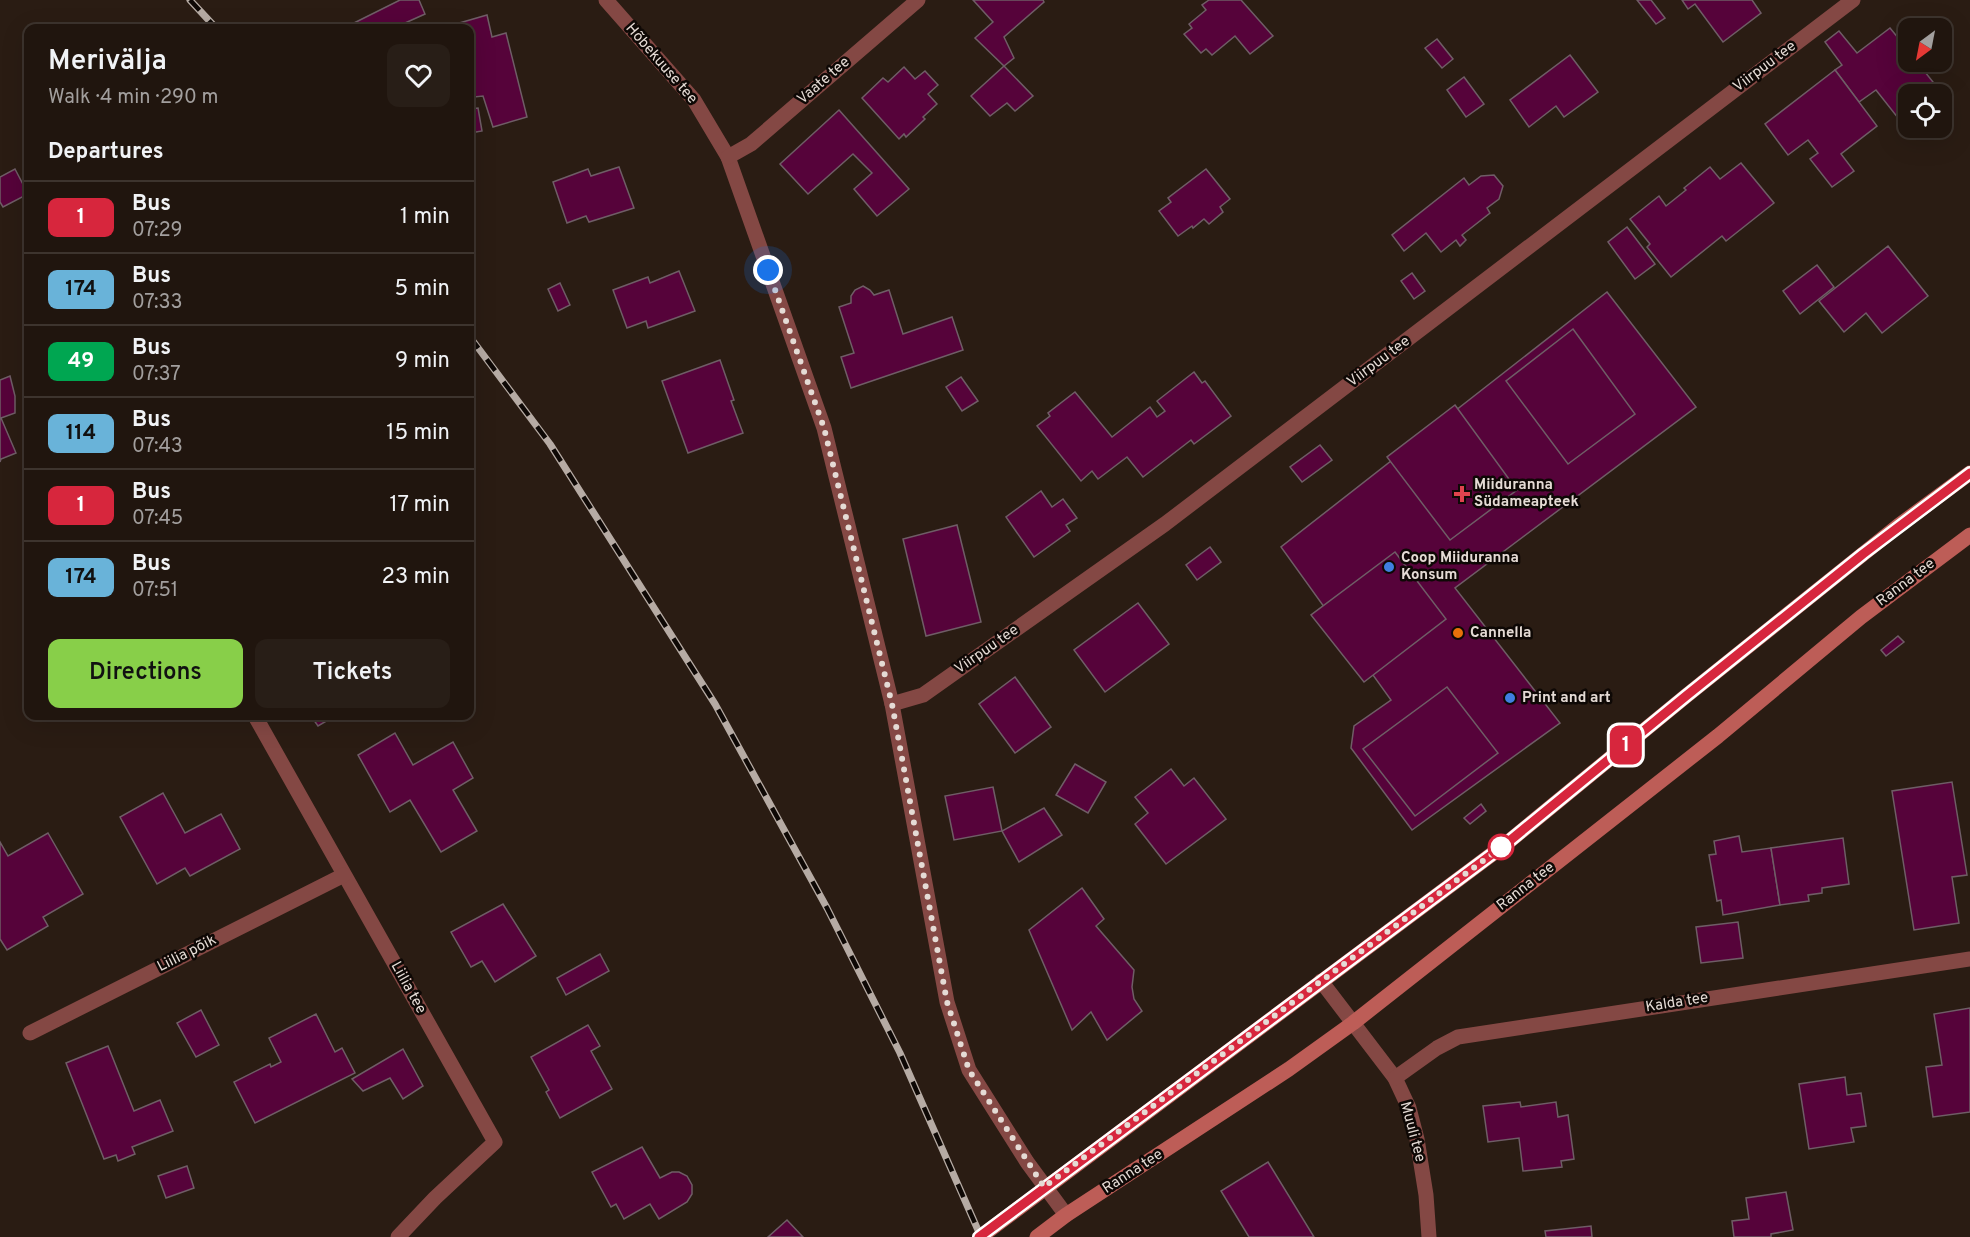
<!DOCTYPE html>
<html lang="en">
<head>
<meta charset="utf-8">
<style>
  body { margin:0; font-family:Overpass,sans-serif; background:#281e17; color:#f1f3f6; height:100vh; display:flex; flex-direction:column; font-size:22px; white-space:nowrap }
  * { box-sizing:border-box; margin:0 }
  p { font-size:20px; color:#a29f9e }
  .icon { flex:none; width:33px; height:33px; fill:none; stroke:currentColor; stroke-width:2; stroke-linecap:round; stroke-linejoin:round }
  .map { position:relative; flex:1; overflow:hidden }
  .drawer { position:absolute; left:24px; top:24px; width:450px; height:696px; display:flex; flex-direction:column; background:#20150e; border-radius:12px; box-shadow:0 6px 24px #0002,0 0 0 2px #3d342e }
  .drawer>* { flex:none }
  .badge { padding:0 12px; border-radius:9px; font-size:21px; line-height:39px }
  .needle { width:39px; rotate:212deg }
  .fabs { position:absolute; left:1898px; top:18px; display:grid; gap:12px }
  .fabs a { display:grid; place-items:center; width:54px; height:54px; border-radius:12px; background:#20150e; box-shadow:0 6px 24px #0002,0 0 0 2px #3d342e; font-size:30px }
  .you { position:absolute; width:30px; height:30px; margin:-15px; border:4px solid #fff; border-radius:50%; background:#1a73e8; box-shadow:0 0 0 9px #1a73e833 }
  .map>.badge { position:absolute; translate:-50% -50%; box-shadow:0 0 0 3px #fff }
  h2 { padding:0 24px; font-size:22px; line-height:54px }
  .round { display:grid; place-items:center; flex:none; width:63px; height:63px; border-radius:12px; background:#281e17 }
  .summary { display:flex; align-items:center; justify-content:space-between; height:102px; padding:0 24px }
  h1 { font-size:28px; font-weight:600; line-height:45px }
  .cta { display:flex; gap:12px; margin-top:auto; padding:12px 24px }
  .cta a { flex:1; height:69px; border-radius:12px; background:#88cf49; color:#111; font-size:24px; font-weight:600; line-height:69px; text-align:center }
  .cta a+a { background:#281e17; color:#f1f3f6 }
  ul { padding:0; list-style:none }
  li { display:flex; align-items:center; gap:18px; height:72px; padding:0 24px; border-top:2px solid #3d342e }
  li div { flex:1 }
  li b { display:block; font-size:22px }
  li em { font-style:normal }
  li .badge { min-width:66px; font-weight:700; text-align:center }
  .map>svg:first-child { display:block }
  .building { fill:#56033a; stroke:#6f5d66; stroke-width:1.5 }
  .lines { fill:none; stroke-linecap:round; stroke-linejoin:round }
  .street { stroke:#844844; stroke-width:15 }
  .secondary { stroke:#bd5d57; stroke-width:15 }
  .rail-casing { stroke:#b6aba4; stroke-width:7 }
  .rail { stroke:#0e0805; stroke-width:4.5; stroke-dasharray:14; stroke-linecap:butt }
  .line-casing { stroke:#fff; stroke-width:14 }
  .line { stroke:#d7263d; stroke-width:9 }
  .walk { stroke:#e5dbd5; stroke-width:6; stroke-dasharray:0 10.8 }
  .health-dot { fill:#e0444e; stroke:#0e0805; stroke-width:2 }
  .shop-dot { fill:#3f7fe0; stroke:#0e0805; stroke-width:2 }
  .food-dot { fill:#e8710a; stroke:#0e0805; stroke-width:2 }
  .stop-dot { fill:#fff; stroke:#d7263d; stroke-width:3 }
  .labels { text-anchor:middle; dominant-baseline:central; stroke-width:5; stroke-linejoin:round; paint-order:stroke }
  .street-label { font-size:15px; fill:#e5dbd5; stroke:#0e0805 }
  .poi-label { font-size:15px; font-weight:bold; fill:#e5dbd5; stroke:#0e0805; text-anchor:start }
</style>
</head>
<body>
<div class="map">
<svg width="1970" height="1237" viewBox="0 0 1970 1237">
  <rect width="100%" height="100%" fill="#2a1c13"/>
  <g class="building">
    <polygon points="400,0 419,0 425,14 394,28 347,28 352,24"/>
    <polygon points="973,0 1043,0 1044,2 1004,37 1014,58 1004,66 975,38 993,22"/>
    <polygon points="1209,0 1241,0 1273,36 1250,54 1235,36 1212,55 1206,49 1201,53 1184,34 1192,28 1189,24 1206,10 1202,5"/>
    <polygon points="1637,0 1651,0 1665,18 1656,24"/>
    <polygon points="1682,0 1752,0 1761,13 1723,42 1695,4 1688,9"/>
    <polygon points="487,15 492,37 506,33 527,117 493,127 483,96 474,97 470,81 470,28 442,28"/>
    <polygon points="1890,28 1908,50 1908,62 1917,62 1941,92 1938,94 1908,94 1908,118 1902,123 1876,90 1859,102 1835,70 1842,65 1825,42 1839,31 1857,53"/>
    <polygon points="1437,39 1453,59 1442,68 1425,48"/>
    <polygon points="1570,55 1598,92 1564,117 1556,106 1529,127 1510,100"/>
    <polygon points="1004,66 1033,96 1015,111 1007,103 990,116 971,96"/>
    <polygon points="904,67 915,79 925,71 938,85 928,94 937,104 923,117 925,119 906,137 904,134 899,139 862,98 883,78 888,82"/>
    <polygon points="1835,70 1877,126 1841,154 1854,171 1832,187 1810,159 1818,153 1808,140 1788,155 1765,124"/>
    <polygon points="1464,77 1484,104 1466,117 1447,90"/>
    <polygon points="478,108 482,131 470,133 470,109"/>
    <polygon points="839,110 909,189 877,216 854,189 872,173 853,154 808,194 780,164"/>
    <polygon points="1741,163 1774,203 1726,241 1722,236 1671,277 1647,247 1650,244 1630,219 1659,196 1666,206 1686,190 1684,188 1710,167 1720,179"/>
    <polygon points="619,167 634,208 589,222 586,216 567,223 553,182 588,169 591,176"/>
    <polygon points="15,169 28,194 3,207 0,202 0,177"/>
    <polygon points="1206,169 1230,199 1220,207 1223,212 1209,224 1204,219 1193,228 1192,226 1178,236 1159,211 1171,202 1168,198"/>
    <polygon points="1494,175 1503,186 1499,199 1487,208 1490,213 1462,235 1466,240 1460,246 1456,240 1441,252 1426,233 1404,251 1392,235 1464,178 1469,185 1481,176"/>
    <polygon points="1627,227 1655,264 1635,279 1608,242"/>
    <polygon points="1888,246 1928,296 1882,333 1866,313 1844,332 1819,301"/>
    <polygon points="1817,265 1834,287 1800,314 1783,291"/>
    <polygon points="679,271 695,311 648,328 646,321 627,328 613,290 648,277 650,283"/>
    <polygon points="1412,273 1425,291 1414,299 1401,281"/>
    <polygon points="560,283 570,305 558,311 548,289"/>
    <polygon points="863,286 870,290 874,295 889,290 903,334 952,317 963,350 851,388 841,357 854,353 839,307 851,303 851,296 855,290"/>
    <polygon points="1607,292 1696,407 1455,588 1560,723 1412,830 1351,748 1354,726 1391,700 1281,547"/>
    <polygon points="1573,329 1635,414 1568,464 1506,381"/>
    <polygon points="720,360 734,400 731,401 743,433 688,453 662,381"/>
    <polygon points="1194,372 1202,383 1205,381 1231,416 1194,444 1191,440 1143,477 1127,457 1098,479 1092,471 1081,481 1037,426 1050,416 1048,413 1075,392 1112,437 1150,407 1157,417 1165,411 1157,401"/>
    <polygon points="10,376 15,396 15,413 1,418 16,453 1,459 0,462 0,380"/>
    <polygon points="961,377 978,401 962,411 946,387"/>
    <polygon points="1455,405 1517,490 1450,540 1387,457"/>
    <polygon points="1320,445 1332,460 1302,482 1290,467"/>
    <polygon points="1041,491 1052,507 1063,499 1077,518 1066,525 1070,531 1034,557 1006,517"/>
    <polygon points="957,525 981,622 926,636 903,539"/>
    <polygon points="1210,547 1221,562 1197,580 1186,565"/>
    <polygon points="1395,552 1446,619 1364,682 1311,615"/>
    <polygon points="1138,603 1169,644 1105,692 1074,650"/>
    <polygon points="1898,636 1904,642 1886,656 1881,650"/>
    <polygon points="1015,677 1051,727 1015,753 979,704"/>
    <polygon points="1447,687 1498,753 1415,816 1363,749"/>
    <polygon points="311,716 335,716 318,726"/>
    <polygon points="395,733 413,765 453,742 473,778 453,790 477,831 441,852 410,800 390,812 358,755"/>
    <polygon points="1075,764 1106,782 1088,813 1056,795"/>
    <polygon points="1171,769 1184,786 1194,778 1226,819 1166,864 1135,824 1148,813 1135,797"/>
    <polygon points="1952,782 1967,875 1952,877 1959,923 1914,930 1892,791"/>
    <polygon points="993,787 1002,831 954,840 945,796"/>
    <polygon points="163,793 185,833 221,814 240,849 190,876 185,868 157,884 120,817"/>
    <polygon points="1481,804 1486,811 1470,824 1464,818"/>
    <polygon points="1044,808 1062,835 1019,862 1002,831"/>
    <polygon points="48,833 83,894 43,917 48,926 7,950 0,939 0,842 8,856"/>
    <polygon points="1739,836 1742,852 1771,848 1780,905 1723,915 1721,900 1717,901 1709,855 1716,854 1714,841"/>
    <polygon points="1843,838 1849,884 1822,888 1822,893 1808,895 1809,901 1780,905 1771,848"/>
    <polygon points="1082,888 1104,919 1096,926 1134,970 1132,987 1134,999 1142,1011 1107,1040 1091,1012 1072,1030 1029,930"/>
    <polygon points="503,904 536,956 495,982 482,961 471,967 451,932"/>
    <polygon points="1738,922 1743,958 1701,963 1696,927"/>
    <polygon points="600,954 609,971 566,995 557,978"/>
    <polygon points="1970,1008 1970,1112 1933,1117 1926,1067 1942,1065 1934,1014"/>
    <polygon points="201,1010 219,1045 196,1057 177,1023"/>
    <polygon points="316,1014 335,1052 342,1048 355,1073 255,1123 234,1082 270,1064 271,1067 281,1062 269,1038"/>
    <polygon points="588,1025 600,1046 591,1051 612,1089 560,1118 546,1092 549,1090 531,1057"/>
    <polygon points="108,1046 134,1111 160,1100 173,1131 132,1147 135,1154 118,1161 116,1155 104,1159 66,1063"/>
    <polygon points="403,1049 423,1086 403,1099 390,1078 363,1091 352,1079"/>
    <polygon points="1845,1077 1847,1095 1861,1093 1866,1126 1851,1128 1854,1142 1809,1149 1799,1084"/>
    <polygon points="1520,1102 1521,1107 1556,1102 1558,1117 1568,1115 1574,1159 1561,1161 1562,1167 1523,1171 1519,1138 1488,1142 1483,1106"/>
    <polygon points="642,1147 660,1178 672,1172 679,1172 687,1176 692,1185 692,1194 687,1202 659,1219 650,1204 624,1219 616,1204 611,1207 592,1172"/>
    <polygon points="1268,1162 1314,1237 1249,1237 1221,1191"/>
    <polygon points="187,1166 194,1188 166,1198 158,1176"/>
    <polygon points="1786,1192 1793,1230 1771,1234 1771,1237 1734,1237 1732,1221 1749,1219 1746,1198"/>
    <polygon points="787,1220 803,1237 768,1237"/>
    <polygon points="1591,1226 1592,1237 1546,1237 1545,1231"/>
  </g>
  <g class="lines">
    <g class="street">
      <polyline points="606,0 694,100 728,157 824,428 892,704 947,1002 969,1070 1027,1162 1066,1215"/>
      <polyline points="728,157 751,144 918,0"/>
      <polyline points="892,704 923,695 1165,524 1853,0"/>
      <polyline points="255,716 495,1142 435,1198 398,1237"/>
      <polyline points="1321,981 1395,1078 1409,1108 1417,1139 1426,1195 1429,1237"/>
      <polyline points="30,1033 344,875"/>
      <polyline points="1395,1078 1437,1048 1458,1037 1970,959"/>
    </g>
    <g class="secondary">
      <polyline points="980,1237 1507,843 1686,696 1898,526 1970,473"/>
      <polyline points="1037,1237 1066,1215 1289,1069 1353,1023 1718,736 1861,617 1970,535"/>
    </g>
    <g class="rail-casing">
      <g id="rail">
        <polyline points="190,0 216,28"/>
        <polyline points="470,337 550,444 715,704 827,908 900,1053 981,1237"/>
      </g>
    </g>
    <use href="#rail" class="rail"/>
  </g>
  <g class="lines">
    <g class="line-casing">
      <polyline id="line" points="979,1237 1507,843 1686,696 1863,554 1970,473"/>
    </g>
    <use href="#line" class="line"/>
    <polyline class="walk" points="768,270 824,428 892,704 947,1002 969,1070 1044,1187 1507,843 1501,847"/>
  </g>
  <path class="health-dot" d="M1459 485h6v6h6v6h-6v6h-6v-6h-6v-6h6z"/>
  <g class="shop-dot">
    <circle cx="1389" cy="567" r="6"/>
    <circle cx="1510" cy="698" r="6"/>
  </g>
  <circle class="food-dot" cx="1458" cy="633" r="6"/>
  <circle class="stop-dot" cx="1501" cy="847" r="12"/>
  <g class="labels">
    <g class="street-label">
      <text transform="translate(661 64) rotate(49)">Hõbekuuse tee</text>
      <text transform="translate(1765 67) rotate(-37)">Viirpuu tee</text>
      <text transform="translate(824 81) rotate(-41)">Vaate tee</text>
      <text transform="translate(1379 362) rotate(-37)">Viirpuu tee</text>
      <text transform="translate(1906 583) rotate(-37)">Ranna tee</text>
      <text transform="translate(987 650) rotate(-35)">Viirpuu tee</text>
      <text transform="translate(1526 887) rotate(-38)">Ranna tee</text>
      <text transform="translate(187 954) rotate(-27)">Liilia põik</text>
      <text transform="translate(408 988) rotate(61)">Liilia tee</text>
      <text transform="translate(1677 1003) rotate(-9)">Kalda tee</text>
      <text transform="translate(1412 1132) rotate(75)">Muuli tee</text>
      <text transform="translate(1133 1172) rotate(-33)">Ranna tee</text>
    </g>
    <g class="poi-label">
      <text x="1474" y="485">Miiduranna<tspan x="1474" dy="17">Südameapteek</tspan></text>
      <text x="1401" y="558">Coop Miiduranna<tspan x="1401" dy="17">Konsum</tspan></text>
      <text x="1470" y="633">Cannella</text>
      <text x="1522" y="698">Print and art</text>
    </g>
  </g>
</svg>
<div class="fabs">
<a><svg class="needle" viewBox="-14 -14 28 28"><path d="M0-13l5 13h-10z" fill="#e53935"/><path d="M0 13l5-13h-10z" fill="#a29f9e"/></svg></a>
<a><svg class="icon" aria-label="locate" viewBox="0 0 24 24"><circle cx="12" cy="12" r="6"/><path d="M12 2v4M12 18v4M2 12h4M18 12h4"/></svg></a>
</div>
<div class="you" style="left:768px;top:270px"></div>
<b class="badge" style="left:1626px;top:745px;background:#d7263d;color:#fff">1</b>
<section class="drawer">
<div class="summary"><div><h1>Merivälja</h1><p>Walk · 4 min · 290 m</p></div><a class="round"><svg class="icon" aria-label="heart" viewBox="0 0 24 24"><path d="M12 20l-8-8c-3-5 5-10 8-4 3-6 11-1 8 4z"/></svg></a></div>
<h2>Departures</h2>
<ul>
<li><span class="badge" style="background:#d7263d;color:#fff">1</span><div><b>Bus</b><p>07:29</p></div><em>1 min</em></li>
<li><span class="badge" style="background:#69b3d9;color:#111">174</span><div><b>Bus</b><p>07:33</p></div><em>5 min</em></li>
<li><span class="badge" style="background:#00a651;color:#fff">49</span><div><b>Bus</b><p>07:37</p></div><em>9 min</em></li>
<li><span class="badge" style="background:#69b3d9;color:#111">114</span><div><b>Bus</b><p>07:43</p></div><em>15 min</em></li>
<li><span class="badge" style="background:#d7263d;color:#fff">1</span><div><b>Bus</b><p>07:45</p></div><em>17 min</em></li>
<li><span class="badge" style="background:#69b3d9;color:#111">174</span><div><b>Bus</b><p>07:51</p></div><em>23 min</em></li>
</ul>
<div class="cta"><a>Directions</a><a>Tickets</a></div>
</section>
</div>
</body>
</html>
